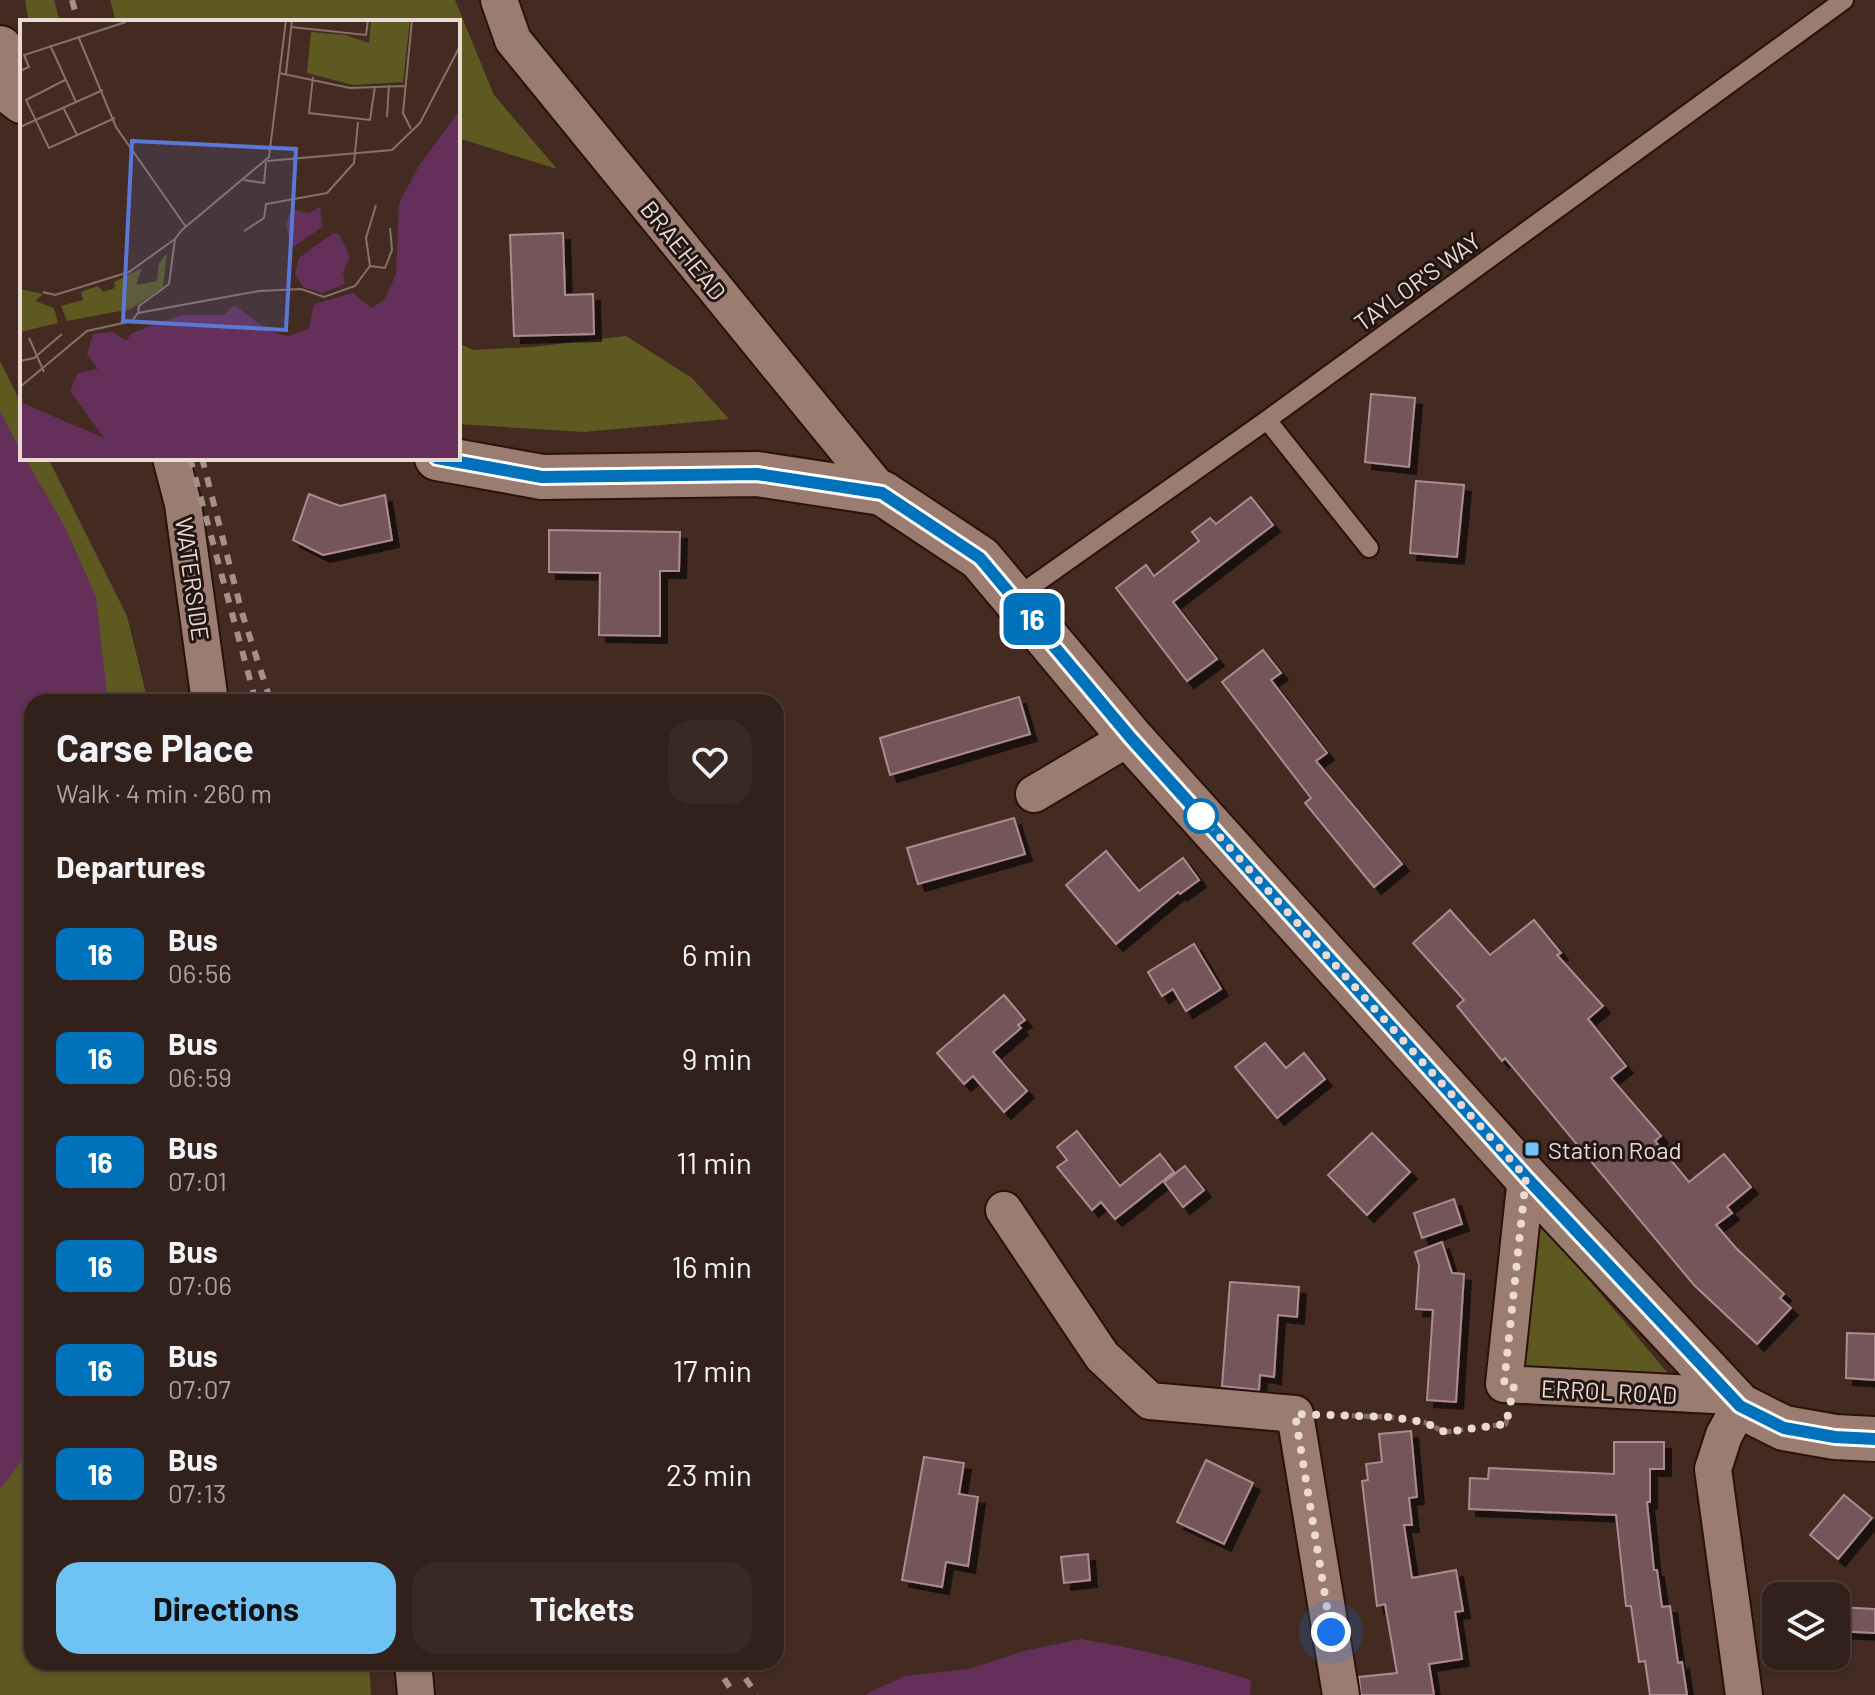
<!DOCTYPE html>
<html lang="en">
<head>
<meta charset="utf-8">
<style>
  body { margin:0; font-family:Barlow,sans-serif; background:#3a2823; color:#f1f3f6; height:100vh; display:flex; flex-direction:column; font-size:30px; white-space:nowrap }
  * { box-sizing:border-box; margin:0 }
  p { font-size:26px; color:#a8a3a2 }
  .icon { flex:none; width:44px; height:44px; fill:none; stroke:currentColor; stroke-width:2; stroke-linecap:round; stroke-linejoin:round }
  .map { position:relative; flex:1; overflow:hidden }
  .panel { position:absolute; left:24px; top:694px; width:760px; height:976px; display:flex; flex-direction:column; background:#32201a; border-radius:24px; box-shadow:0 2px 6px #0004,0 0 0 2px #4d3e39 }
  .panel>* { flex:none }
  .badge { padding:0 16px; border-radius:12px; font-size:28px; line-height:52px }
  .controls { position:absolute; left:1762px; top:1582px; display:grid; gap:16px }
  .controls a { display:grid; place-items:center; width:88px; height:88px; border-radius:16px; background:#32201a; box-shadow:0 2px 6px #0004,0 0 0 2px #4d3e39; font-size:40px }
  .you { position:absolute; width:40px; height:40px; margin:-20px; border:6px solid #fff; border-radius:50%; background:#1a73e8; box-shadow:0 0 0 12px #1a73e833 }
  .map>.badge { position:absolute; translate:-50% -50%; box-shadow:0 0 0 4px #fff }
  h2 { padding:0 32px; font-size:30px; line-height:72px }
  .round { display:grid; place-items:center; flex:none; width:84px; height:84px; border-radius:24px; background:#3a2823 }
  .overview { display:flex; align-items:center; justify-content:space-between; height:136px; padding:0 32px }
  h1 { font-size:38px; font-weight:700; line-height:60px }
  .cta { display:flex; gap:16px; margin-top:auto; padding:16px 32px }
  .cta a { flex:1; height:92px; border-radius:24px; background:#6fc2f4; color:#111; font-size:32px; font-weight:700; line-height:92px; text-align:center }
  .cta a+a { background:#3a2823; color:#f1f3f6 }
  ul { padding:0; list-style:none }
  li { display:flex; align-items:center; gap:24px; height:104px; padding:0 32px }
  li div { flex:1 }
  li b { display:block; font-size:30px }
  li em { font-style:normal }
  li .badge { min-width:88px; font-weight:700; text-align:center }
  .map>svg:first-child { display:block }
  .green { fill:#5d5921 }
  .water { fill:#64305a }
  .building { fill:#73555a; stroke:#ac8b90; stroke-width:2; filter:url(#shadow) }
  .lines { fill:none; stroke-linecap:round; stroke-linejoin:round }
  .service-casing { stroke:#29120a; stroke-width:22 }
  .minor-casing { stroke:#29120a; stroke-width:40 }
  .tertiary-casing { stroke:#29120a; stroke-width:48 }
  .path { stroke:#806a62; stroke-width:5; stroke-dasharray:6 6; stroke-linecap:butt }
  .service { stroke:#9a7c71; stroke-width:18 }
  .minor { stroke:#9a7c71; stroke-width:36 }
  .tertiary { stroke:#9a7c71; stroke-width:44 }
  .rail { stroke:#a49089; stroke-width:6; stroke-dasharray:10 10; stroke-linecap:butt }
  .line-casing { stroke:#fff; stroke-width:18 }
  .line { stroke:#0072bc; stroke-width:12 }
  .walk { stroke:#ebdad4; stroke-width:8; stroke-dasharray:0 14.4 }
  .stop-dot { fill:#fff; stroke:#0072bc; stroke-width:4 }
  .poi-dot { fill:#6fc2f4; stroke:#221612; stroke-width:3 }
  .labels { text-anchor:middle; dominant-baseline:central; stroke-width:6; stroke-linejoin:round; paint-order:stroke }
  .street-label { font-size:24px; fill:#ebdad4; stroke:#221612 }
  .poi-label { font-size:24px; fill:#ebdad4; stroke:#221612; text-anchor:start }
  .inset-road { fill:none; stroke:#867169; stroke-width:2 }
  .view { fill:#5b78d7; fill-opacity:0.15; stroke:#5b78d7; stroke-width:4 }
  .inset-edge { fill:none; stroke:#ebdad4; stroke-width:4 }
</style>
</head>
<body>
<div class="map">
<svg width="1875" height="1695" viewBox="0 0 1875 1695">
  <defs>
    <filter id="shadow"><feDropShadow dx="7" dy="7" stdDeviation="0" flood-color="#0009"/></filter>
  </defs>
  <rect width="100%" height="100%" fill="#432b22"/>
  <g class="green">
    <polygon points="25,0 54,0 60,22 29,22"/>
    <polygon points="110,0 455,0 494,95 557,169 458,138 458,22 116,22"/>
    <polygon points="626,336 692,378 729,419 583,432 458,424 458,343 473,350 532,347"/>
    <polygon points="0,361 22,405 22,458 48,458 127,616 148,702 32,702 32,1662 369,1662 371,1695 0,1695"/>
    <polygon points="1536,1228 1545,1228 1672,1378 1532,1372 1522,1366"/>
  </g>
  <g class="water">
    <polygon points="0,411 22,453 22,458 25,458 65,527 96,597 108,702 32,702 32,1447 0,1490"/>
    <path d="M1081,1639C1138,1649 1195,1662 1251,1680L1250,1695H864L905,1676L969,1669L1024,1651Z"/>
  </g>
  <g class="building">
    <polygon points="563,233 565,295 593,294 594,334 514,336 510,235"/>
    <polygon points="1371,394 1415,398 1409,467 1365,462"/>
    <polygon points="1416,481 1464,485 1457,557 1410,553"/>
    <polygon points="309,494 340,506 385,495 392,540 323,555 293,540"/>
    <polygon points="1251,497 1273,525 1173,602 1217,659 1187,681 1116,588 1146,565 1154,576 1199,541 1192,532 1210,518 1216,524"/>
    <polygon points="549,530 680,532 679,571 660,571 660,636 599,635 600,573 549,572"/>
    <polygon points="1263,650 1281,673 1271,680 1327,753 1316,761 1402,864 1374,887 1305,803 1311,798 1222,682"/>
    <polygon points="1019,697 1030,734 890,775 880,738"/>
    <polygon points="1014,818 1025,854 918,884 907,848"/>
    <polygon points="1106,851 1139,891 1183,858 1199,880 1180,894 1178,892 1116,944 1066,885"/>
    <polygon points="1450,910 1490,955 1534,920 1561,953 1557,955 1603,1006 1588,1019 1626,1066 1611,1078 1661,1136 1655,1141 1689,1182 1724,1154 1751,1187 1727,1207 1732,1213 1716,1225 1736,1248 1784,1294 1780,1298 1791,1308 1757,1344 1694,1285 1505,1058 1502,1061 1457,1006 1464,1000 1413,943"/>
    <polygon points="1194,944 1221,989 1186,1011 1173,989 1162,996 1148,972"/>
    <polygon points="1004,995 1025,1020 1018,1025 1021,1028 993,1052 1027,1091 1004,1112 973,1076 964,1084 937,1053"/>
    <polygon points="1265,1043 1286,1068 1304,1053 1325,1079 1277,1118 1235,1067"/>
    <polygon points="1077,1131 1120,1186 1160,1154 1174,1172 1115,1219 1101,1202 1092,1210 1057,1167 1067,1160 1057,1147"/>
    <polygon points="1372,1133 1410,1172 1367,1215 1328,1175"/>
    <polygon points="1185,1166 1204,1190 1183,1207 1164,1182"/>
    <polygon points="1454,1199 1462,1224 1422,1238 1414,1213"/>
    <polygon points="1442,1242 1452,1273 1464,1274 1456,1402 1427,1400 1433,1310 1416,1309 1419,1265 1415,1252"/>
    <polygon points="1230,1282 1299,1287 1297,1317 1278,1315 1274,1377 1260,1375 1259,1390 1222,1386"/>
    <polygon points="1847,1333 1875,1334 1875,1380 1846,1378"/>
    <polygon points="1411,1431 1417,1497 1409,1498 1412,1525 1404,1525 1412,1578 1456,1570 1463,1611 1455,1612 1462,1659 1429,1664 1434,1695 1361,1695 1359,1677 1397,1673 1385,1604 1377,1606 1362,1481 1368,1480 1366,1464 1382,1462 1379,1434"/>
    <polygon points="1614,1442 1664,1442 1664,1469 1650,1469 1650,1502 1647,1502 1654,1570 1657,1570 1662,1607 1670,1606 1678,1663 1682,1662 1687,1695 1650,1695 1645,1661 1639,1662 1631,1606 1626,1606 1616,1515 1469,1509 1470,1478 1488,1479 1489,1468 1614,1474"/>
    <polygon points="924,1457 964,1463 959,1494 978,1497 968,1566 946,1562 942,1587 902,1580"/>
    <polygon points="1206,1460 1253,1483 1224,1544 1177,1522"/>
    <polygon points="1844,1495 1872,1518 1838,1559 1810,1535"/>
    <polygon points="1088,1554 1090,1580 1064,1583 1061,1557"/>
    <polygon points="1836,1607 1875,1609 1875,1633 1836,1631"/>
  </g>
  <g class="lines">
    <g class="service-casing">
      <g id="service">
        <polyline points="1267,420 1369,548"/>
        <polyline points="1015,598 1267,420 1844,0"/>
      </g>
    </g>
    <g class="minor-casing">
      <g id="minor">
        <polyline points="499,0 513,40 882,493"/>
        <polyline points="171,458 183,504 210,702"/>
        <polyline points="1034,794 1130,737"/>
        <polyline points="1526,1177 1504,1384 1732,1396"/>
        <polyline points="1004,1210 1102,1356 1150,1401 1295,1414 1341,1695"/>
        <polyline points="1740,1406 1724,1435 1713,1469 1744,1695"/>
        <polyline points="413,1662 416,1695"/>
      </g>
    </g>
    <g class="tertiary-casing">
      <g id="tertiary">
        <polyline points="0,48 9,91 22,101"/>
        <polyline points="437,458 542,477 757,474 882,493 980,558 1130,737 1526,1177 1740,1406 1784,1428 1835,1437 1875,1439"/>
      </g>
    </g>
    <polyline class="path" points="1328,1415 1390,1417 1424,1422 1445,1432 1506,1424 1508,1415"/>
    <use href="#service" class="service"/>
    <use href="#minor" class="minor"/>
    <use href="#tertiary" class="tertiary"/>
    <g class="rail">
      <polyline points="72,0 78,22"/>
      <polyline points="190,458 256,702"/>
      <polyline points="202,458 242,613 271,702"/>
      <polyline points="713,1662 735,1695"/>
      <polyline points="734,1662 757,1695"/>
    </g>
  </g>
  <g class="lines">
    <g class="line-casing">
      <polyline id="line" points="437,458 542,477 757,474 882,493 980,558 1130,737 1526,1177 1740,1406 1784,1428 1835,1437 1875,1439"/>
    </g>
    <use href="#line" class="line"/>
    <polyline class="walk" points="1201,816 1526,1177 1504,1384 1514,1386 1506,1424 1445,1432 1424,1422 1390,1417 1295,1414 1331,1632"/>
  </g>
  <circle class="stop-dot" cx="1201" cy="816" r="16"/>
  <rect class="poi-dot" x="1524" y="1141" width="16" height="16" rx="4"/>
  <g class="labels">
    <g class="street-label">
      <text transform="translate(684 250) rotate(51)">BRAEHEAD</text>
      <text transform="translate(1417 281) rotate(-36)">TAYLOR'S WAY</text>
      <text transform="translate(193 579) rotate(82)">WATERSIDE</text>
      <text transform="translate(1609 1391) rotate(3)">ERROL ROAD</text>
    </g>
    <g class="poi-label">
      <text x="1548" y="1149">Station Road</text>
    </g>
  </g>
  <g transform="translate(20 20)">
    <rect width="440" height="440" fill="#432b22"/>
    <path d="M351,0H390L383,62L333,65L287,53L291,12L325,15L349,23ZM147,233L143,267L111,289L47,301L41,286L63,280L61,272L78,266L83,272L95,268L94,262L122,248L116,265L137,261L139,243ZM0,269L23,274L15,281L34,288L38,303L0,312Z" fill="#5d5921"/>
    <path d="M440,90V440H0V382L84,418L50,371L58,353L78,349L67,334L73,314L93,312L106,321L112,313L161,295H204L214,285L249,311L268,316L289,309L294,284L333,273L352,288L365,279L376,254L379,184L398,147ZM300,187L302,207L272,228L266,205L271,189L289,193ZM313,213L319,214L330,237L323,252L325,264L303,273L283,267L275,254L279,238Z" fill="#64305a"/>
    <path class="inset-road" d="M271,7L346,15L348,0M58,16L96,107L166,207M30,25L56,82M0,51L9,47L4,35L106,2M259,53L330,68L385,66M266,54L272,0M293,57L289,93L350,100L355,66M45,60L6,80L29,128L95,98M43,87L57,115M367,97L369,65M0,107L83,70M391,109L383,93L392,0M247,141L372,130L400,103L440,26M224,160L244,163L246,142M224,211L244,198L246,184L307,173L334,143L338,102M350,246L365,248L372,230L370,208M23,272L35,275L109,252L155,219M118,293L119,286L149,264L155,219L162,210L249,137L266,0M9,318L24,352M0,341L14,338L42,314M0,367L67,311L112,301L118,293L239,271L281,269L304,277L335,266L350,246L346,218L356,185"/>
    <path class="view" d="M112,121L276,129L266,310L103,301Z"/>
    <rect width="440" height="440" class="inset-edge"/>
  </g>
</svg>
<div class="controls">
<a><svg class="icon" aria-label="layers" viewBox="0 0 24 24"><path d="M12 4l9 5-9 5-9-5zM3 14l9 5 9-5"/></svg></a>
</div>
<div class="you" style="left:1331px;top:1632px"></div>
<b class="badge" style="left:1032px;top:619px;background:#0072bc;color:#fff">16</b>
<section class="panel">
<div class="overview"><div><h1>Carse Place</h1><p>Walk · 4 min · 260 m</p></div><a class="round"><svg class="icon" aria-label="heart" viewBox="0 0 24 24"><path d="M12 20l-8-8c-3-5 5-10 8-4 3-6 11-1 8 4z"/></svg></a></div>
<h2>Departures</h2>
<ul>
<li><span class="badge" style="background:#0072bc;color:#fff">16</span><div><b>Bus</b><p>06:56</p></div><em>6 min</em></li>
<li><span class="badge" style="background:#0072bc;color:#fff">16</span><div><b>Bus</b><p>06:59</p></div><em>9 min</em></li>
<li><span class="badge" style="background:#0072bc;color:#fff">16</span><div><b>Bus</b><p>07:01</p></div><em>11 min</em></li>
<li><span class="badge" style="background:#0072bc;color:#fff">16</span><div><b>Bus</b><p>07:06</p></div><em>16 min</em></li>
<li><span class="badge" style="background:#0072bc;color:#fff">16</span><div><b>Bus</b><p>07:07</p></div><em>17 min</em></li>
<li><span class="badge" style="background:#0072bc;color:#fff">16</span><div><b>Bus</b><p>07:13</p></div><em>23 min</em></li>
</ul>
<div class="cta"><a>Directions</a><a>Tickets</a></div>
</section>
</div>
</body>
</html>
